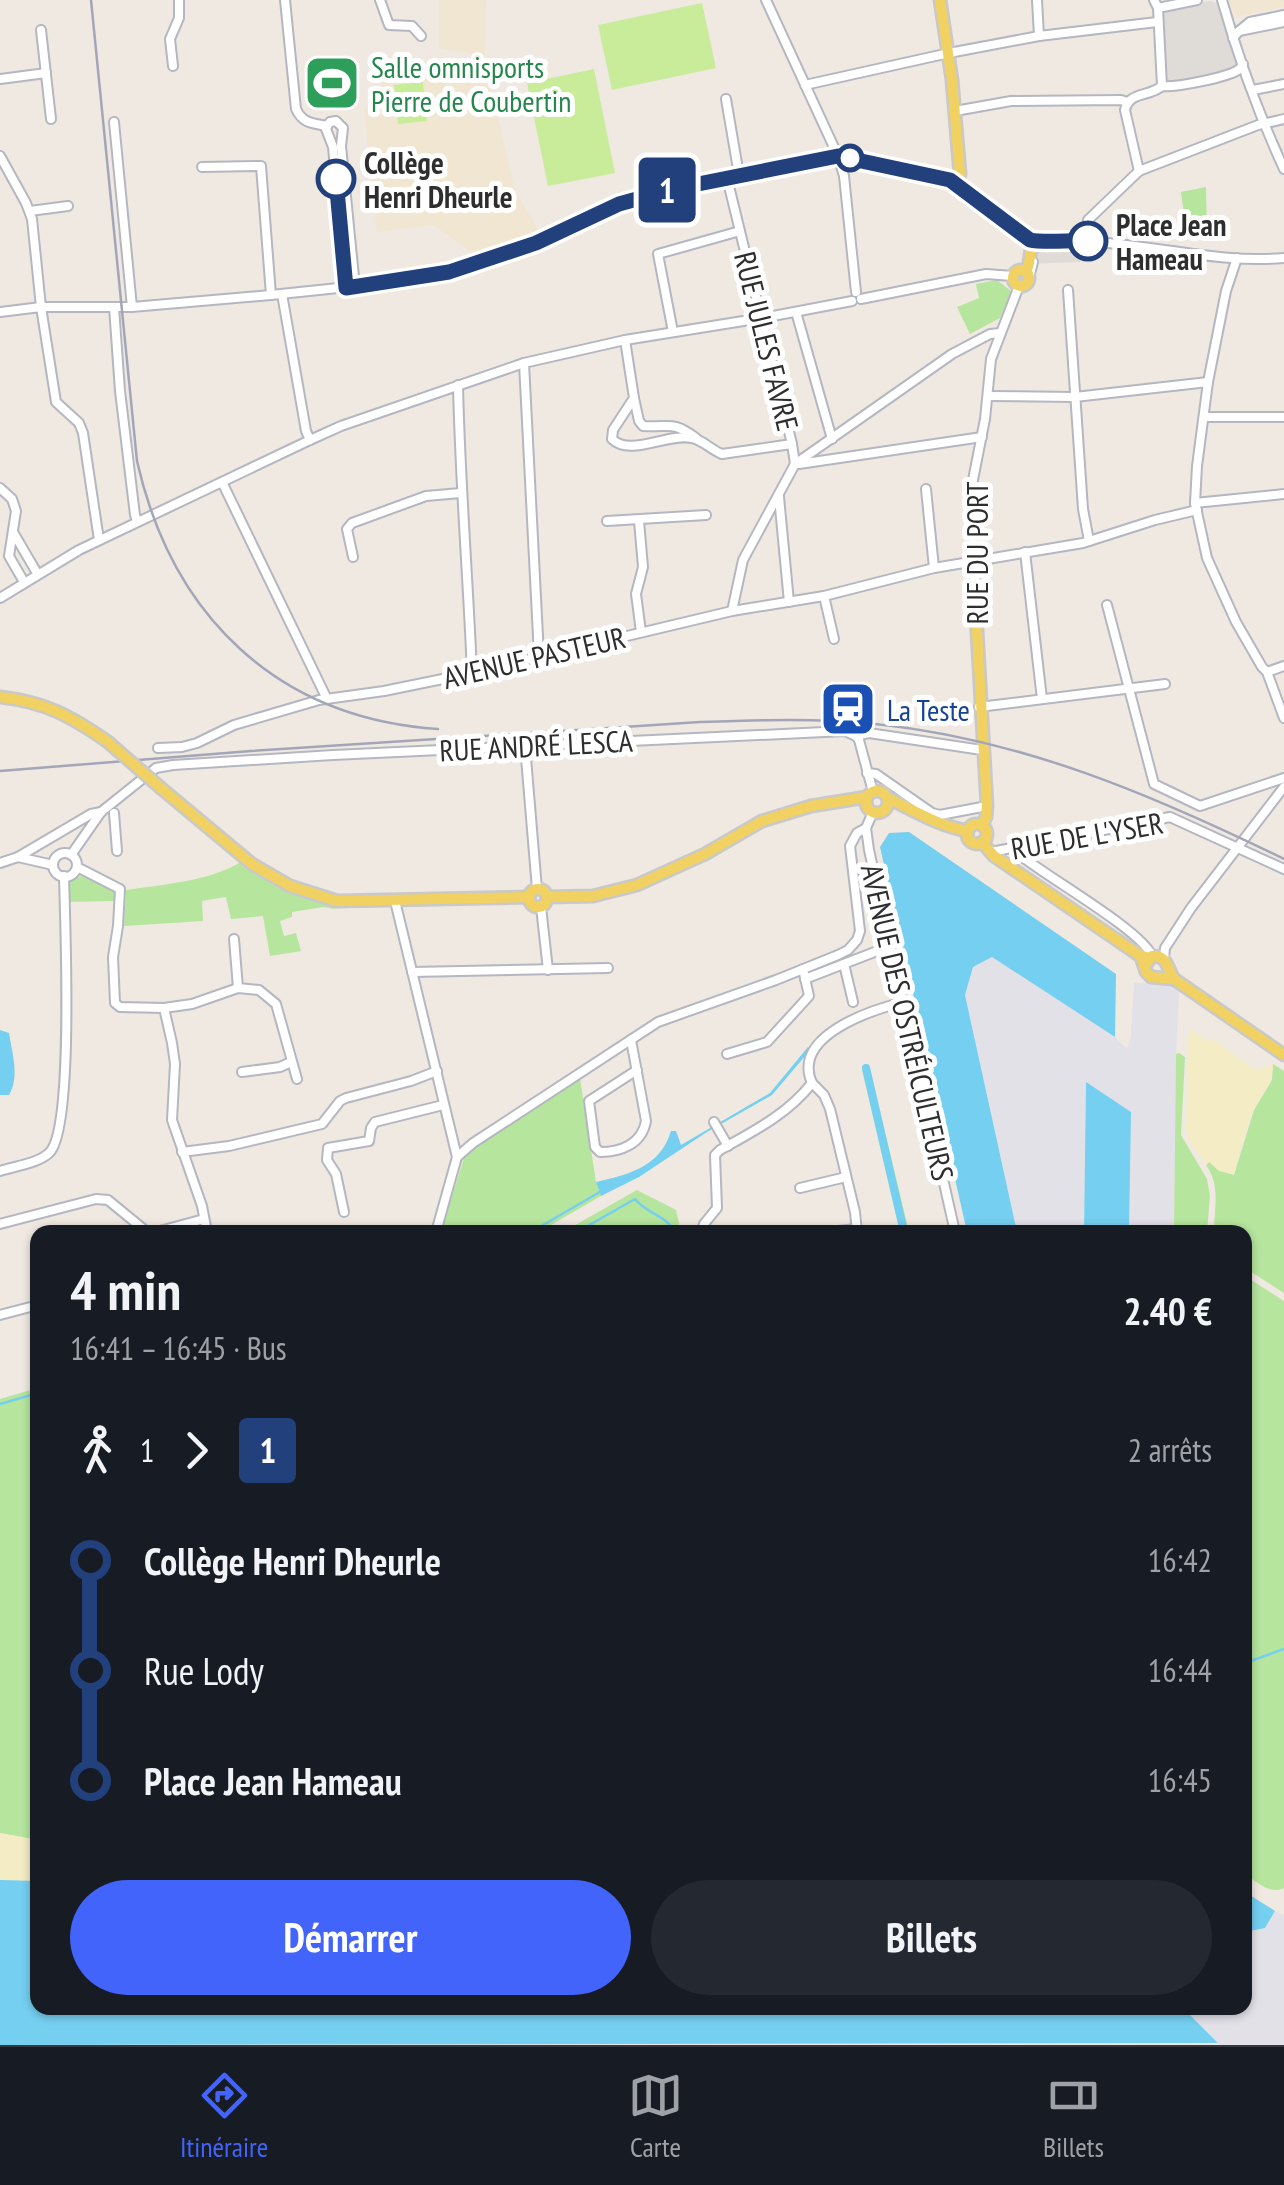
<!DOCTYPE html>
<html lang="fr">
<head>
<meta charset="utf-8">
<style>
  body { margin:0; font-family:"PT Sans Narrow",sans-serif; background:#242831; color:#f1f3f6; height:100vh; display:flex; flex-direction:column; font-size:38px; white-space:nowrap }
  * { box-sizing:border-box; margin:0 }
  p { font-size:32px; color:#9ea1a6 }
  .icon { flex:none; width:55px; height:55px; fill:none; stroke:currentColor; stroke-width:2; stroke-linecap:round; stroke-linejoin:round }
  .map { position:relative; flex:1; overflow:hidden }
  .panel { position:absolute; left:30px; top:1225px; width:1222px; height:790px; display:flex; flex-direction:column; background:#171b24; border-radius:20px; box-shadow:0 2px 8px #0004 }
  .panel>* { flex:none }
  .badge { padding:0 20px; border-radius:8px; font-size:35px; line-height:65px }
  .map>.badge { position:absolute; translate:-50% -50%; box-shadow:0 0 0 5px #fff }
  .legs { display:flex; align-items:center; gap:15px; height:110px; padding:0 40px; font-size:32px }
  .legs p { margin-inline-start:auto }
  .overview { display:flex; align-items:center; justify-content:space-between; height:170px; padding:0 40px }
  h1 { font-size:55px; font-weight:700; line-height:75px }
  .button { display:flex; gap:20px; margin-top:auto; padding:20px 40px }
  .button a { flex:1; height:115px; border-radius:60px; background:#4264fb; color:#fff; font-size:40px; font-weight:700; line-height:115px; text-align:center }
  .button a+a { background:#242831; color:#f1f3f6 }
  ul { padding:0 40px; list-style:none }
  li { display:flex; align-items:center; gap:35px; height:110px; font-size:38px }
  li i { display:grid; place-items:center; width:15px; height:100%; margin:0 12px; background:currentColor }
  li i::after { content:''; width:25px; height:25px; margin:-12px; border:8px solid; border-radius:50%; background:#171b24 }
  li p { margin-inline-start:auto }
  li:first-child i { background:linear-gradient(#0000 50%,currentColor 0) }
  li:last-child i { background:linear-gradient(currentColor 50%,#0000 0) }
  .tabs { display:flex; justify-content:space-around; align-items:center; height:140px; border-top:2px solid #363941; background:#171b24; font-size:28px; color:#9ea1a6 }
  .tabs a { display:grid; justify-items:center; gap:5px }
  .tabs .current { color:#4264fb }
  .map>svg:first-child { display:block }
  .industrial { fill:#e3e1e8 }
  .education { fill:#f0e6d1 }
  .green { fill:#b6e59e }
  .sand { fill:#f3ecc5 }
  .pitch { fill:#c9ec9a }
  .plaza { fill:#dfdcd8 }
  .water { fill:#75cff0 }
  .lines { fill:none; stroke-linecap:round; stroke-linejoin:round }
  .stream { stroke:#75cff0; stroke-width:2.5 }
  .canal { stroke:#75cff0; stroke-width:8 }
  .minor-casing { stroke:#b4b7c1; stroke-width:12 }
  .major-casing { stroke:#c9c9c9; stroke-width:15 }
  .minor { stroke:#fff; stroke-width:8 }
  .major { stroke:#f2d163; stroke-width:10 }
  .rail { stroke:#a3a6b8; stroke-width:2.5 }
  .major-bridge-casing { stroke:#c9c9c9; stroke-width:15; stroke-linecap:butt }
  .major-bridge { stroke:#f2d163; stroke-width:10 }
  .line-1-casing { stroke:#fff; stroke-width:22 }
  .line-1 { stroke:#22407c; stroke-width:15 }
  .stop-1-dot { fill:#fff; stroke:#22407c; stroke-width:5 }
  .labels { text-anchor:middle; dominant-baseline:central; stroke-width:10; stroke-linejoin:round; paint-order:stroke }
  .leisure-label { font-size:30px; fill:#27864d; stroke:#fff; text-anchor:start }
  .stop-label { font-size:30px; font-weight:bold; fill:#2e2e2e; stroke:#fff; text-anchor:start }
  .street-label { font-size:30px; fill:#2e2e2e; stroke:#fff }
  .transit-label { font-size:30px; fill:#164399; stroke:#fff; text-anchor:start }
</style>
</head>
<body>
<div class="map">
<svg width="1284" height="2045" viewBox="0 0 1284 2045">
  <rect width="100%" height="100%" fill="#efe9e1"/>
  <g class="industrial">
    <polygon points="992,957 1115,1037 1127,1049 1131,1037 1134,983 1167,982 1179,992 1176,1054 1174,1232 1129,1232 1131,1113 1086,1083 1084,1232 1017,1232 965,994 973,966"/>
    <polygon points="1275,1911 1284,1915 1284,2045 1220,2045 1183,2008 1245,2008 1245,1932 1265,1928"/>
  </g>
  <g class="education">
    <polygon points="439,0 486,0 485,56 439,48"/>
    <polygon points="1229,0 1284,0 1284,7 1234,17"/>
    <polygon points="426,61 487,70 515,191 534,222 539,235 477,256 434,225 377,232 364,109 395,65"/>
  </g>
  <g class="green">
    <polygon points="1206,187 1207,237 1187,235 1181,192"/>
    <polygon points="997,280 1011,291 1000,318 970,334 957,307 979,298 976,284"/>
    <path d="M241,862L271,880L335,904V909L323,907L292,912V917L280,921L284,936L296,933L301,951L270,956L263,916L231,919L226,897L202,901L203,921L124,926L126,890C164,884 207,882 241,862Z"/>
    <polygon points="81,876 104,885 116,894 115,901 68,902 69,887 72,879"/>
    <polygon points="1179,1053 1185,1057 1181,1135 1207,1179 1210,1196 1207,1232 1174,1232 1176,1054"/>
    <path d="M1273,1064L1284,1071V1293L1245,1268V1232H1214C1214,1208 1221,1186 1206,1165L1209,1162L1234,1175L1254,1110L1272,1080Z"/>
    <polygon points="870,1069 909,1232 900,1232 862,1070"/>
    <polygon points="580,1078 596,1182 601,1196 539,1232 441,1232 464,1158 476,1146"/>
    <polygon points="637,1190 676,1210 681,1232 563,1232"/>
    <path d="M1245,1276L1284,1301V1888C1270,1895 1257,1882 1245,1874Z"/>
    <polygon points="37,1388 38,1388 37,1840 0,1833 0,1399"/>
  </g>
  <g class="sand">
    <path d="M1189,1029L1208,1041L1212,1039L1256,1070L1273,1064C1272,1087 1263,1090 1254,1110C1245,1130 1240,1153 1234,1175L1219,1171L1209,1162L1206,1165L1188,1138L1186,1129Z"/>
    <polygon points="0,1833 37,1840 37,1883 0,1880"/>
  </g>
  <g class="pitch">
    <polygon points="702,3 716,68 612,90 598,25"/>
    <polygon points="357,66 358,76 352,77 352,86 359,89 359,100 314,103 313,79 308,77 307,69"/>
    <polygon points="594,69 615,173 548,186 527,83"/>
    <polygon points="423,82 427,121 398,124 394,85"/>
  </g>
  <g class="plaza">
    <polygon points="1210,1 1220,4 1238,62 1237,67 1232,71 1176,84 1169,82 1165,76 1160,16 1162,8"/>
    <polygon points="1024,228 1066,235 1080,248 1080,262 1028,264 1020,235"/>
  </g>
  <g class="water">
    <polygon points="909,832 1116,974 1115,1037 992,957 973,967 965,995 1017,1232 967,1232 880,847 889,833"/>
    <path d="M0,1030L9,1033C12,1053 20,1077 9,1095H0Z"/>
    <path d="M808,1047L811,1049L772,1095L707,1132L639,1177L601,1196L596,1182C630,1174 660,1167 671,1131H676L681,1145L770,1093Z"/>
    <polygon points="1086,1082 1131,1112 1129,1232 1084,1232"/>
    <polygon points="0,1880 37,1881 38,2008 1183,2008 1218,2043 0,2045"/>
    <polygon points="1245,1892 1275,1911 1265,1928 1245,1932"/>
  </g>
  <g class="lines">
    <g class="stream">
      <polyline points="531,1232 600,1192"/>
      <path d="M577,1232L635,1199C647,1214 666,1215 675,1232"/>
      <polyline points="0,1404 38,1393"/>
      <polyline points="1245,1663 1284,1649"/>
    </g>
    <polyline class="canal" points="866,1068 904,1232"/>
    <g class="minor-casing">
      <g id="minor">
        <path d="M285,0L296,109C303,124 313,123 327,126L330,122L336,121L343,128L341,146L355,287"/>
        <polyline points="380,0 389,25 412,26 421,36"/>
        <polyline points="766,0 838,156 844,176 856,292"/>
        <polyline points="1037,0 1039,36"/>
        <path d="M1222,0C1238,57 1259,115 1284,169"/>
        <polyline points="1158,8 1197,0"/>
        <polyline points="41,30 51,119"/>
        <polyline points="1239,31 1250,22 1284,15"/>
        <polyline points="1233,38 1239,31 1284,22"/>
        <polyline points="173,66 170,39 179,18 179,0"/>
        <polyline points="0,79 46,73"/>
        <polyline points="805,85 949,53 1039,36 1157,22"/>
        <path d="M1162,86C1175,88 1228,77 1238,70C1240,69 1242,66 1243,64"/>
        <polyline points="1253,90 1284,84"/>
        <polyline points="726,99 739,175"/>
        <polyline points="955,111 1011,101 1121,100 1127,102"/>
        <polyline points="114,122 132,307"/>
        <polyline points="327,126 326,129 333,147 346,288"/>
        <polyline points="0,156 26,203 32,219 41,307 56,402 79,423 83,433 99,540"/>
        <polyline points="202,167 261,166 271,295"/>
        <path d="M1139,171L1125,110C1129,91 1150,97 1162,86L1158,8L1154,0"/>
        <polyline points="727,178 792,444 795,464 743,560 732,611"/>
        <polyline points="30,211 68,206"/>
        <polyline points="1088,241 1088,220 1139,171 1258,125 1284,119"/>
        <path d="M1037,244V242C1050,238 1062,240 1076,241C1144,242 1216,264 1284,258"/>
        <polyline points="1237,258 1226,291 1208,382 1197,466 1195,503 1207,558 1236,622 1262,667 1267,672 1284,718"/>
        <polyline points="1029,278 1033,262"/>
        <polyline points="1068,290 1083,509 1089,541"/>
        <polyline points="282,294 306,431 310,440"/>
        <polyline points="861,299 986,274 1013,276"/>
        <polyline points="114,307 120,391 135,515 137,521"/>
        <polyline points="0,312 41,307 132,307 271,295 367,285 449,272 536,243 619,205 673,189 838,156 949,180 957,185"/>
        <polyline points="796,312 832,439"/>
        <polyline points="673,332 658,254 740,231"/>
        <path d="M625,340L634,398L613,430L612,439C630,457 667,433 692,438C703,440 711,450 722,454L792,444"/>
        <polyline points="524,363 539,656"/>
        <path d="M458,385C460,481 468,577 472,673"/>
        <polyline points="988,396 1075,397 1208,382"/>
        <path d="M634,398L639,421L643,426C670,428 672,420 696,438"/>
        <polyline points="1204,417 1284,417"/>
        <polyline points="795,464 952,354 990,334 1000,333"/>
        <polyline points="799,464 982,437"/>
        <polyline points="222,482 327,699"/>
        <polyline points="0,488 12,499 16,511 9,556 24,582"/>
        <polyline points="926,489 934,568"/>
        <polyline points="779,497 789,602"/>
        <polyline points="1195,503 1284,494"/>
        <polyline points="607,521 706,515"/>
        <polyline points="639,521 643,567 636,594 641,632"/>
        <polyline points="13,532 37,573"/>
        <polyline points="1025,552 1042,699"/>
        <polyline points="353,557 347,529 352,523 426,496 461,493"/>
        <polyline points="824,596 834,639"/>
        <polyline points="0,598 79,550 310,440 341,426 524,363 625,340 762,318 852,301"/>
        <polyline points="1107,605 1154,784 1200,806 1284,778"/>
        <polyline points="976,614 971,490 985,419 991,359 1019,286"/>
        <polyline points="1267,672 1284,666"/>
        <polyline points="979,707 1165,684"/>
        <polyline points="856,736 859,740 873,792"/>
        <polyline points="525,746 537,889"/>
        <polyline points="158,748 182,747 197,743 234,725 319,700 384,691 472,673 732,611 824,596 934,568 1083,543 1155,520 1197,510"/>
        <polyline points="867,773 876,774 932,813 940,815 987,806"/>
        <polyline points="873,812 866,828 869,850 955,1232"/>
        <polyline points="114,813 117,851"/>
        <path d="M1011,848C1039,873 1141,929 1152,956"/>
        <polyline points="991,852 1170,817 1284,869"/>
        <circle cx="65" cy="865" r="12"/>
        <polyline points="71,855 101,812 156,768 173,765 333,755 845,731 856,736 869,733 982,750"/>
        <polyline points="18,857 91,814 101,812"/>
        <polyline points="0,863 18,857 53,865"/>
        <polyline points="77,867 120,889 118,926 113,957 115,1003 120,1007 164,1008 192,1004 238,988 259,990 276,1004 297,1079"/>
        <polyline points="395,901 457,1157 436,1232"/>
        <polyline points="541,907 548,970"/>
        <polyline points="234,939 238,988"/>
        <polyline points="1164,959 1165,948 1191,908 1284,787"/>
        <polyline points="844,964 853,1002"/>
        <polyline points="412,972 608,968"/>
        <polyline points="805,979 890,946"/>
        <polyline points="164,1008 172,1043 175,1064 172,1120 202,1206 207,1232"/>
        <path d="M631,1040L646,1121C642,1144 621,1152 600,1152L595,1147L589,1101L637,1070"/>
        <polyline points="727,1054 767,1042 809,996 803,969"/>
        <polyline points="242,1072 280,1067 291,1062"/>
        <polyline points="812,1083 824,1095 830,1109 855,1212 857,1232"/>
        <polyline points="714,1122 728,1146"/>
        <polyline points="182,1152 229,1146 322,1124 340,1101 346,1098 411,1081 437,1071"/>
        <polyline points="457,1157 473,1143 658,1022 776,980 838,955 848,950 857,940 860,931 850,846 857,833 866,828"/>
        <path d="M0,1171C15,1166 40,1163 50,1152C74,1125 65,922 64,876"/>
        <polyline points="800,1188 846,1177"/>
        <polyline points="344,1212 336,1174 327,1160 328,1148 369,1141 371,1128 375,1122 443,1105"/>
        <polyline points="0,1224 96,1199 108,1200 147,1232"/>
        <polyline points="156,1232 204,1219"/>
        <path d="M701,1232L704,1224L717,1208L715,1155L720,1150C754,1131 788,1114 812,1083C791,1036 871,1010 904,1002"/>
        <polyline points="829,1232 856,1229"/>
        <polyline points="0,1315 38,1305"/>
      </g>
    </g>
    <g class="major-casing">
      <g id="major">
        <path d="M940,0L952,80L960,174L957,185L1026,237L1037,242C1027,248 1032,262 1026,272"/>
        <circle cx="1021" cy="278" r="8"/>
        <polyline points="976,614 987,806 986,817 982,825"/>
        <path d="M0,697C45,702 71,716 108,742"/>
        <polyline points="162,789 252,864 290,886 337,901 529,897"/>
        <circle cx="877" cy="802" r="11"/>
        <path d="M888,798C915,811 939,826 968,831"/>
        <circle cx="977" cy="834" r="10"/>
        <polyline points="982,842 994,856 1139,955 1150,958"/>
        <circle cx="538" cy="898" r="9"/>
        <polyline points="547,897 593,896 637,885 705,854 762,821 811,806 867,797"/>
        <polyline points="1142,960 1146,972 1151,977 1174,979"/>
        <path d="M1145,966L1152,956C1168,955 1167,969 1174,979L1284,1055"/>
      </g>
    </g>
    <use href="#minor" class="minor"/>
    <use href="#major" class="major"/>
    <g class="rail">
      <path d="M91,0L137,461C172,616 277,718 438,729"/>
      <path d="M0,771L251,751L700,722C759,720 817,718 875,724C1022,739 1153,795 1284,859"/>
    </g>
    <g class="major-bridge-casing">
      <polyline id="major-bridge" points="108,742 162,789"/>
    </g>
    <use href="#major-bridge" class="major-bridge"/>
  </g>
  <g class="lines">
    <g class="line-1-casing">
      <path id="line-1" d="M336,179L346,288L449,272L536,243L619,204L673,189L838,156L950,180L1030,240C1042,243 1073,240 1088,241"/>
    </g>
    <use href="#line-1" class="line-1"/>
  </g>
  <defs>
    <g id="stadium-square" transform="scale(2.875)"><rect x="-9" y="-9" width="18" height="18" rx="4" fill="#2e9e5b" stroke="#fff"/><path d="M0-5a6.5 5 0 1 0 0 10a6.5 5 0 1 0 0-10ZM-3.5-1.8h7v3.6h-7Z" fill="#fff"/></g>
    <g id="station-square" transform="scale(2.875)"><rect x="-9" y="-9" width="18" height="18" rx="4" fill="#1a4fb4" stroke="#fff"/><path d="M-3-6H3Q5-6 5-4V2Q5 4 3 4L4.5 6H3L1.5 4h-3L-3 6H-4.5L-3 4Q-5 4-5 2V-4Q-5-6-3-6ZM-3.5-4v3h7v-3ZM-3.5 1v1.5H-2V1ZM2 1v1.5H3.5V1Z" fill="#fff"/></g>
  </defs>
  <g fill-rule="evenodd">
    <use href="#stadium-square" x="332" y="83"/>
    <use href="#station-square" x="848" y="709"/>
  </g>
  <g class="stop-1-dot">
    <circle cx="850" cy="158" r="12"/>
    <circle cx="336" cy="179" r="18"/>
    <circle cx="1088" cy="241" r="18"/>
  </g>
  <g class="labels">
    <g class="leisure-label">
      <text x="371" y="66">Salle omnisports<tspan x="371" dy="34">Pierre de Coubertin</tspan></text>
    </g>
    <g class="stop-label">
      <text x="364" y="162">Collège<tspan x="364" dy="34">Henri Dheurle</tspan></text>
      <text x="1116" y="224">Place Jean<tspan x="1116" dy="34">Hameau</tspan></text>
    </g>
    <g class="street-label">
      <text transform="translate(767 341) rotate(76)">RUE JULES FAVRE</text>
      <text transform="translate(976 553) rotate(-90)">RUE DU PORT</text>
      <text transform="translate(534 657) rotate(-13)">AVENUE PASTEUR</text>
      <text transform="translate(536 745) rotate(-3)">RUE ANDRÉ LESCA</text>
      <text transform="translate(1087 835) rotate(-10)">RUE DE L'YSER</text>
      <text transform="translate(908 1022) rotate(77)">AVENUE DES OSTRÉICULTEURS</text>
    </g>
    <g class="transit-label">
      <text x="887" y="709">La Teste</text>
    </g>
  </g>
</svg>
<b class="badge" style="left:667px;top:190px;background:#22407c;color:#fff">1</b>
<section class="panel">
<div class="overview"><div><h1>4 min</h1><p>16:41 – 16:45 · Bus</p></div><b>2.40 €</b></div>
<div class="legs"><svg class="icon" aria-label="walk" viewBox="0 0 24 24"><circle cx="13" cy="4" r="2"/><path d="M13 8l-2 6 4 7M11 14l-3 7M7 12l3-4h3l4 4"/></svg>1<svg class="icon" aria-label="forward" viewBox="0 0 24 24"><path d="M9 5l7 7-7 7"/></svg><b class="badge" style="background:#22407c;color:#fff">1</b><p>2 arrêts</p></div>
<ul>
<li><i style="color:#22407c"></i><b>Collège Henri Dheurle</b><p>16:42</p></li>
<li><i style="color:#22407c"></i><span>Rue Lody</span><p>16:44</p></li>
<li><i style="color:#22407c"></i><b>Place Jean Hameau</b><p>16:45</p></li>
</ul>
<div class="button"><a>Démarrer</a><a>Billets</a></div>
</section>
</div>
<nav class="tabs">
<a class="current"><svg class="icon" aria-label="directions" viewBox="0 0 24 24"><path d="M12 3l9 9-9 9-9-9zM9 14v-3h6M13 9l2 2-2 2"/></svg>Itinéraire</a>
<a><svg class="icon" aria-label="map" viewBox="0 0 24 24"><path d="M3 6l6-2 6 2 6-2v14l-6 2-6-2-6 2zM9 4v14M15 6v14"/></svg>Carte</a>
<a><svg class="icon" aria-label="tickets" viewBox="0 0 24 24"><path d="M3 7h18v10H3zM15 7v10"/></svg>Billets</a>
</nav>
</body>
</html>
